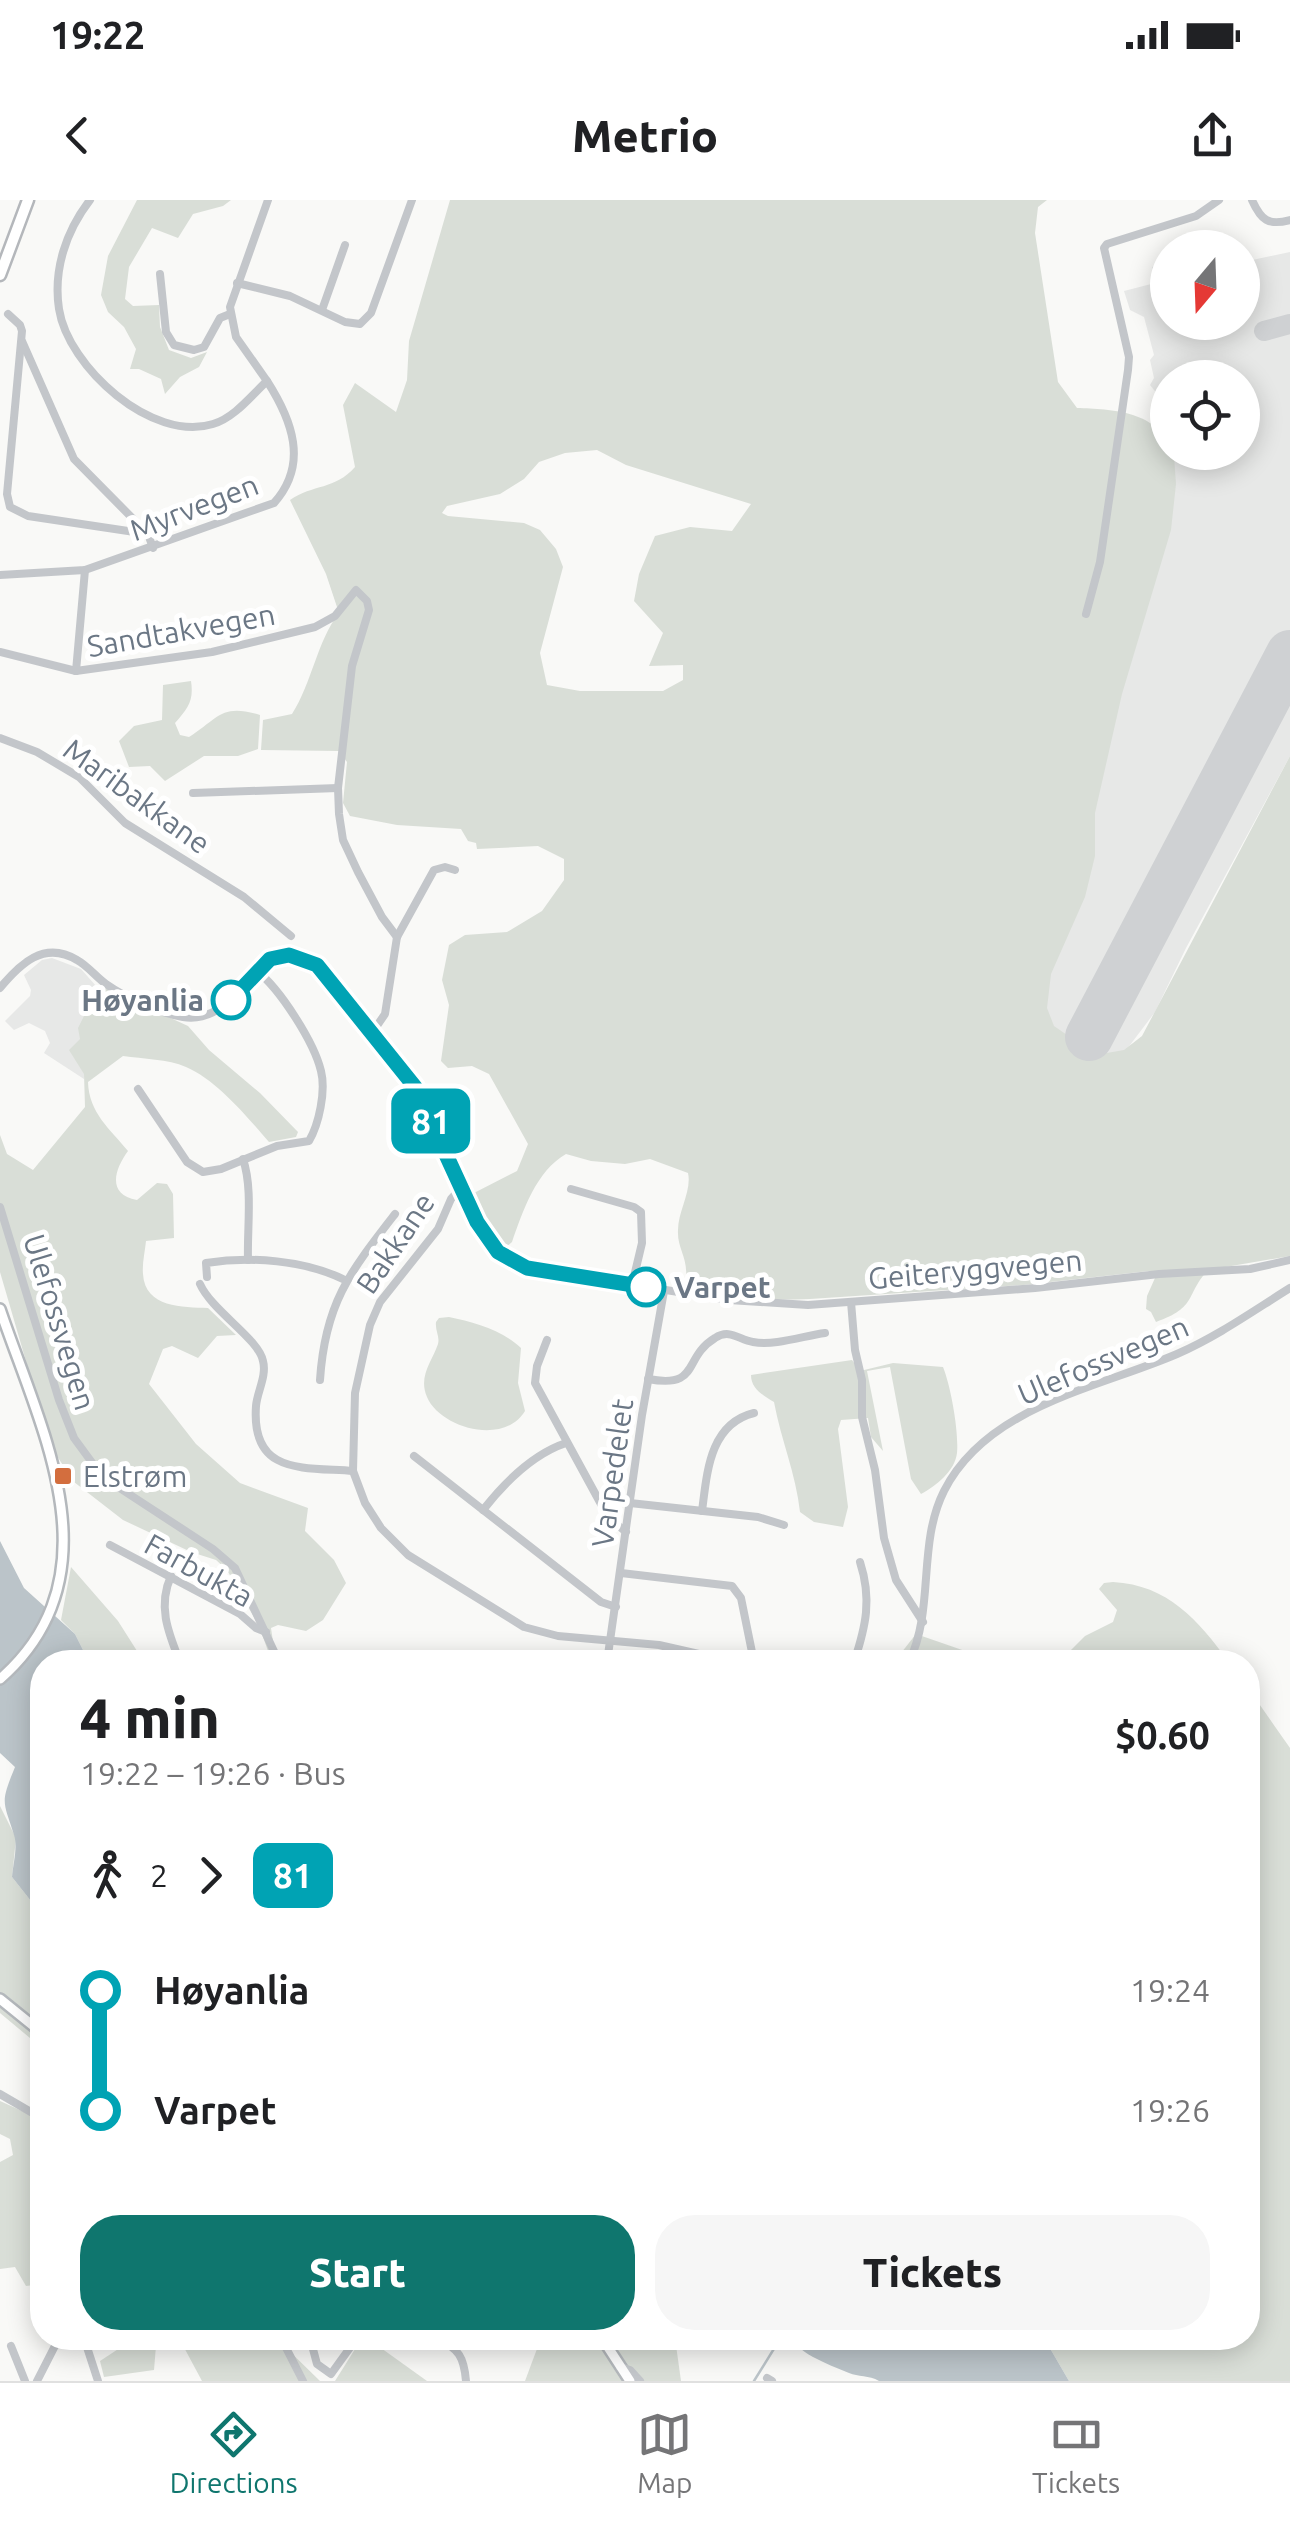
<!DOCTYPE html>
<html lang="en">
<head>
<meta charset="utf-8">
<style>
  body { margin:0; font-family:Ubuntu,sans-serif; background:#f6f6f6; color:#202124; height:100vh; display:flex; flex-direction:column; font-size:38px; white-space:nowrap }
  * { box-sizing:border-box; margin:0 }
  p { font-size:32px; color:#757577 }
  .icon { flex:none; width:55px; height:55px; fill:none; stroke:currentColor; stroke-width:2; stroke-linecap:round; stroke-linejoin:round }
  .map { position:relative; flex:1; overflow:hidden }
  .sheet { position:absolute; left:30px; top:1450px; width:1230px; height:700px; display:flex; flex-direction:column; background:#fff; border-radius:40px; box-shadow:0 5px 25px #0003 }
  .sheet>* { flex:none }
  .badge { padding:0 20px; border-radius:15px; font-size:35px; line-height:65px }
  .needle { width:65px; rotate:199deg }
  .tools { position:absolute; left:1150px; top:30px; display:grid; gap:20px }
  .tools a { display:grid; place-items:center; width:110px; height:110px; border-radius:50%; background:#fff; box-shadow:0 5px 25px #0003; font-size:50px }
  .map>.badge { position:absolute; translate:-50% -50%; box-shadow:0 0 0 5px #fff }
  .legs { display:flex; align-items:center; gap:15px; height:110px; padding:0 50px; font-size:32px }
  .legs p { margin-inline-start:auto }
  .overview { display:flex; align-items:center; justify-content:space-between; height:170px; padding:0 50px }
  h1 { font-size:55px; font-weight:800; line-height:75px }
  .button { display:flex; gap:20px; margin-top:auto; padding:20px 50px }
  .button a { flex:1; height:115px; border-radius:40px; background:#0f766e; color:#fff; font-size:40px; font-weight:800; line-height:115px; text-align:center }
  .button a+a { background:#f6f6f6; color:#202124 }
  ul { padding:0 50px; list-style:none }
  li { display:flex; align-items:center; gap:35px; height:120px; font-size:38px }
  li i { display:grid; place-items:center; width:15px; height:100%; margin:0 12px; background:currentColor }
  li i::after { content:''; width:25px; height:25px; margin:-12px; border:8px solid; border-radius:50%; background:#fff }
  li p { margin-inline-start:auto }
  li:first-child i { background:linear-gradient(#0000 50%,currentColor 0) }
  li:last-child i { background:linear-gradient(currentColor 50%,#0000 0) }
  .status { display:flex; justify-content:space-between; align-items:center; height:70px; padding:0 50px; background:#fff; direction:ltr }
  .status svg { height:28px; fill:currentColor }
  header { display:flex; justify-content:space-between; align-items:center; height:130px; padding:0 50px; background:#fff; font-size:45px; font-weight:800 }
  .menu { display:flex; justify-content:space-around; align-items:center; height:140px; border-top:2px solid #e0e0e0; background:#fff; font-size:28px; color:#757577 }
  .menu a { display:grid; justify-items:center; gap:5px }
  .menu .current { color:#0f766e }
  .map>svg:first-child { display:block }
  .built { fill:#e7e8e7; fill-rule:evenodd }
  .green { fill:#d9ded7; fill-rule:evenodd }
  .water { fill:#bbc4c9 }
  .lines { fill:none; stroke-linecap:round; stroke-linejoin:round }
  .stream { stroke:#bbc4c9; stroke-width:2.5 }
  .taxiway { stroke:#cfd1d3; stroke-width:20 }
  .runway { stroke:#cfd1d3; stroke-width:48 }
  .major-casing { stroke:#b4b8bc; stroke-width:14 }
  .highway-casing { stroke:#b4b7bb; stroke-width:15 }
  .minor { stroke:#c3c6ca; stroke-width:8 }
  .major { stroke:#fff; stroke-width:9 }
  .highway { stroke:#fff; stroke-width:10 }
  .line-1-casing { stroke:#fff; stroke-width:22 }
  .line-1 { stroke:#00a3b4; stroke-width:15 }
  .stop-1-dot { fill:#fff; stroke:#00a3b4; stroke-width:5 }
  .poi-dot { fill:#d36e3e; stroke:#fff; stroke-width:4 }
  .labels { text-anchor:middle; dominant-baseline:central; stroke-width:10; stroke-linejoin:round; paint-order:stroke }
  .street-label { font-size:30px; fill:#6b7785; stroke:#fff }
  .stop-label { font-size:30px; font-weight:bold; fill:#6b7785; stroke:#fff; text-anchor:end }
  .poi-label { font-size:30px; fill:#6b7785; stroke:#fff; text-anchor:start }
</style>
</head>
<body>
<div class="status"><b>19:22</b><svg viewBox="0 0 49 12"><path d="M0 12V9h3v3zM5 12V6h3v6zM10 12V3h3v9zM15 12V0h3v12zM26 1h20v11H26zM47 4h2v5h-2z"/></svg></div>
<header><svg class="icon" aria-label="back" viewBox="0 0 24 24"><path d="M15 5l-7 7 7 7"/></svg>Metrio<svg class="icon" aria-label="share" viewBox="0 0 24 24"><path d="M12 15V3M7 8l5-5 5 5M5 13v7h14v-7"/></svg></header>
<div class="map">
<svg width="1290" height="2181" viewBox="0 0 1290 2181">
  <rect width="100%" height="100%" fill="#f9f9f7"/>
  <g class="built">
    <path d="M1290,52V556L1186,748L1155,812L1121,857L1095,879L1026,816L1080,565L1163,220L1158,195L1150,185L1154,178L1150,160L1154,155L1144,117L1130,110L1124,91L1155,83L1152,67L1160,65L1163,82H1167L1168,122H1242L1243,62ZM1168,178H1242V252H1168Z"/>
    <polygon points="52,758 81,769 96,786 88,792 93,813 84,879 44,853 50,843 45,831 29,823 14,830 5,821 30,796 31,790 24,775 42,760"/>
  </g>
  <g class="green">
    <polygon points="137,0 231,0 223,6 193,14 178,38 152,28 129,67 125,99 133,106 159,105 160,127 169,150 191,158 207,152 199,167 180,177 165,194 161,179 139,169 130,169 136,149 124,127 108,112 101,95 108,56"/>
    <path d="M450,0H1047L1038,7L1035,33L1058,182L1077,208C1110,209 1163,211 1168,252L1174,256L1176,284L1171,330L1122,494L1095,613V656L1085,697L1051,774L1047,808L1054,826L1083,846L1107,853L1124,850L1142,836L1290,556V1056L1208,1070C1185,1095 1198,1107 1156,1122L1151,1112L1146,1109L1147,1096L1155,1078L1149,1071L1023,1085L810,1099C778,1100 709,1103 686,1079C688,1056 677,1049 678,1030C678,1011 692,991 688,973L650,959L625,964L591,961L566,954C536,971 523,1011 512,1042L505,1048L494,1037L472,994L517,971L528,944L489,874L472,866L448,868L441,861L449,805L442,780L449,745L465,735L507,732L542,711L564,680V659L538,646L477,649L476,643L468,641L461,629L397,625L350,616L343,603L347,562L339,551L261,550L263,520L292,514C312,483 317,441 339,413L326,374L290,300C313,284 335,290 355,267L343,205L355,183L396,212L407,180L409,141ZM597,250L626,265L751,304L732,331L690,327L655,336L639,374L634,401L663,433L649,466L683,465V480L663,491H580L547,485L540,453L563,367L556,349L540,330L524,323L448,316L442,313L447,306L500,294L524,279L539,262L565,253Z"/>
    <path d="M191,481C194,501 188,508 175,523L180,535L189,537C219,518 221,503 260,515L258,549L238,556H204L165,581L150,566L129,567L119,541L134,526L162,520L163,485Z"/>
    <path d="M103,787L188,826L209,850L260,893L298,932L296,937L269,942C248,918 217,880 186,867C168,859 143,859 123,856L88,882C89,913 110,929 128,951C114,970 107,995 137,1000L157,983L167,984L173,994L174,1038L146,1041C145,1052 142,1063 143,1074C145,1108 183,1107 208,1108L236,1135L217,1136L198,1158L172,1146L163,1149L149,1184L196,1244L240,1283L308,1308L305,1331L334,1360L346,1383L323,1420L306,1431L278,1425L271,1428L276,1462H272L259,1426L227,1370L216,1360L191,1352L123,1320L74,1282L51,1247L0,1072V935L7,954L33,970L85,907L84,874L69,850L80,839L78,828L94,796Z"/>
    <path d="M449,1117C474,1122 502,1130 521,1148L518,1183L525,1211C504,1246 440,1228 427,1197C418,1176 432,1162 438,1144C440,1136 435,1131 436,1122L439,1118Z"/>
    <path d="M852,1160L860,1171L893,1163L943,1167C951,1187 959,1232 957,1253C955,1271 936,1286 921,1294L911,1279L890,1167L867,1171L883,1251L871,1237L868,1218L841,1220L838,1229L848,1307L843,1327L814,1322L800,1312C796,1274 781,1240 774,1202C763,1195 751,1189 751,1175Z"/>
    <polygon points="71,1367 118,1421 144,1462 89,1462 75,1434 61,1420"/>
    <path d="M1113,1382C1168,1385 1198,1420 1229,1462H1059L1085,1436L1113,1422L1117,1410L1099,1389L1104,1383Z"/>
    <polygon points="916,1434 968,1452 973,1462 894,1462"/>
    <polygon points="1248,1488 1290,1548 1290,2181 1069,2181 1044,2138 1248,2138"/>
    <polygon points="0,1606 16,1638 12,1677 42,1715 42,1848 0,1813"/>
    <polygon points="0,1901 42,1920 42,2084 26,2086 15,2067 0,2069 0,1962 13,1955 10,1939 0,1934"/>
    <polygon points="135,2138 276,2138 320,2181 202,2181 180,2140 156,2146 154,2170 104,2177 100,2161"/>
    <polygon points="362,2138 367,2138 427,2181 335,2181"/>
    <polygon points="541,2138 675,2138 681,2181 525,2181"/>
  </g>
  <g class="water">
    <path d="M0,1341L24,1388L75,1434L89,1462H42V1715L12,1677C13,1664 18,1647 14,1635C3,1600 0,1604 15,1567L0,1553Z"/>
    <path d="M780,2138H1044L1069,2181H879C869,2175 858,2177 849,2173C837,2168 824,2163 813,2157C801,2151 790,2138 780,2138Z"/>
  </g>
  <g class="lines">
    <polyline class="stream" points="754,2181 780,2139"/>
    <g class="taxiway">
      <polyline points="1264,131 1290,124"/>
      <polyline points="1107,804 1109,827 1103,833 1095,833 1089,820 1109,783 1123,773"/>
    </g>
    <polyline class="runway" points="1089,837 1290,454"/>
    <g class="major-casing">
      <g id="major">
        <path d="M0,1109C41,1230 119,1375 0,1479"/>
        <polyline points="0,1799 42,1833"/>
        <polyline points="602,2138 630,2181"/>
      </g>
    </g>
    <g class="highway-casing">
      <polyline id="highway" points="0,75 28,0"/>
    </g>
    <g class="minor">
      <path d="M90,0C66,31 53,70 59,109C68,167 152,243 213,224C234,218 251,196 267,181L236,137L230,107L268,0"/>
      <path d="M1252,0C1261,20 1268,26 1290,20"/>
      <polyline points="160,74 166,132 174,145 194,150 204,147 220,118 230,114"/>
      <polyline points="237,83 290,96 345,122 360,124 371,113 412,0"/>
      <polyline points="322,110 345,45"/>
      <polyline points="8,114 20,125 22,131 7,294 10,307 28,316 148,334 153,348"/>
      <polyline points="22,141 74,259 148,334"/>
      <path d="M0,375L85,370L274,303C309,264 292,220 267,181"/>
      <polyline points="1086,414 1100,362 1128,170 1129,157 1104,48 1107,44 1196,16 1219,0"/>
      <polyline points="0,452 76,471 212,452 315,427 335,416 356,390 367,401 369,410 352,466 338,588 339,614 343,640 358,672 382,717 397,737"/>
      <polyline points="76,471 85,370"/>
      <polyline points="0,538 37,552 79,577 125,623 244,697 291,736"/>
      <polyline points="193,593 338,588"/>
      <path d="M0,788C20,764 44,740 77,760C88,766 96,777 106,784C126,798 159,813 183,817C241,826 250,738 304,758C328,766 381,842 399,865C442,920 464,1052 533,1069L729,1100L808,1105L1035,1088L1159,1074L1250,1069L1290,1060"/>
      <polyline points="372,833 385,814 397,737 434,670 445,667 455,670"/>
      <path d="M138,889L187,962L203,972L221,969L277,946L309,941C319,924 326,891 321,871C314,842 280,789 257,771"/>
      <path d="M243,959C253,989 247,1027 248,1060"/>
      <polyline points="461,988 451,999 438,1029 380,1102 370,1125 355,1193 353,1271 365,1303 381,1328 408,1355 524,1427 558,1436 659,1445 734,1462"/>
      <polyline points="571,989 634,1007 641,1012 642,1043 632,1085"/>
      <polyline points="0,1007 59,1200 74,1238 96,1268 115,1285 213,1349 235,1368 279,1462"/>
      <path d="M207,1077L206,1063C250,1056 305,1060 345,1080"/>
      <path d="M200,1084C212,1111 259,1139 263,1161C267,1176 257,1192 256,1206C251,1275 303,1267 353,1271"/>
      <polyline points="851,1102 855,1150 862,1180 862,1217 875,1270 884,1338 896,1380 923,1422"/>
      <polyline points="547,1140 537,1166 535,1183 608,1317 626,1332"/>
      <path d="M648,1179C701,1189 682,1158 715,1138C730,1128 739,1140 753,1142C775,1146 803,1136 825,1133"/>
      <path d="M320,1180C325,1103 350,1072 395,1014"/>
      <polyline points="414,1256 601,1402 616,1407"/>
      <polyline points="630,1303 758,1317 784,1325"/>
      <path d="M483,1310C505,1282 533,1254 566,1243"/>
      <path d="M702,1311C707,1274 709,1224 754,1213"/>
      <polyline points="110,1345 240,1414 256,1428 266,1432"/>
      <polyline points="621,1373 732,1386 741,1398 754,1462"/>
      <path d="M171,1376C157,1407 169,1434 180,1462"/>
      <polyline points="607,1462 642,1215 664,1091"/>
      <path d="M854,1462C866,1426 872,1399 860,1362"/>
      <path d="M909,1462C935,1408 917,1345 944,1291C987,1206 1098,1188 1177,1154C1218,1136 1253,1111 1290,1088"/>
      <polyline points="0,1894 36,1915"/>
      <polyline points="84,2138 98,2181"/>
      <polyline points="281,2138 303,2181"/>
      <polyline points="310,2138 317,2164 331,2174 357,2138"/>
      <path d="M437,2138C459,2149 464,2157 466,2181"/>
      <polyline points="11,2146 25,2181"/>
      <polyline points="620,2167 630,2170 640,2181"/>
      <polyline points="767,2178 772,2181"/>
      <polyline points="37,2181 59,2138"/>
    </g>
    <use href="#major" class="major"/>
    <use href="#highway" class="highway"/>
  </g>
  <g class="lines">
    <g class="line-1-casing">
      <polyline id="line-1" points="231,800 270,759 289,755 317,765 415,887 477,1022 498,1052 527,1068 646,1087"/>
    </g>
    <use href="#line-1" class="line-1"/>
  </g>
  <g class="stop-1-dot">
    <circle cx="231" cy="800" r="18"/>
    <circle cx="646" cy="1087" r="18"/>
  </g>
  <rect class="poi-dot" x="53" y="1266" width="20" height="20" rx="5"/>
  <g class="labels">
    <g class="street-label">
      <text transform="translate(194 307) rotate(-21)">Myrvegen</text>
      <text transform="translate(181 430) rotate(-10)">Sandtakvegen</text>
      <text transform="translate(137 596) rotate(36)">Maribakkane</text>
      <text transform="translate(395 1043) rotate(-56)">Bakkane</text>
      <text transform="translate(975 1069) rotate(-5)">Geiteryggvegen</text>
      <text transform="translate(60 1122) rotate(73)">Ulefossvegen</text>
      <text transform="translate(1103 1160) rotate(-23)">Ulefossvegen</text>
      <text transform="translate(612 1273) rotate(-82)">Varpedelet</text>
      <text transform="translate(199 1370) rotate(29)">Farbukta</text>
    </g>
    <g class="stop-label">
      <text x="204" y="800">Høyanlia</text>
      <text x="674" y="1087" text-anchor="start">Varpet</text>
    </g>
    <g class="poi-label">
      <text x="83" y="1276">Elstrøm</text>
    </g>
  </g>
</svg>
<div class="tools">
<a><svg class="needle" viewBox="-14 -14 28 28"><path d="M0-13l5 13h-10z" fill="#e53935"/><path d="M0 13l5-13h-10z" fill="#757577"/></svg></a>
<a><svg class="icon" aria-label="locate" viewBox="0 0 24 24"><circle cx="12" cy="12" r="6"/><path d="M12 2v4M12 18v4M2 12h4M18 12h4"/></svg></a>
</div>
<b class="badge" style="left:431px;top:921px;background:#00a3b4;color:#fff">81</b>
<section class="sheet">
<div class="overview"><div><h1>4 min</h1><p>19:22 – 19:26 · Bus</p></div><b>$0.60</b></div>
<div class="legs"><svg class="icon" aria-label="walk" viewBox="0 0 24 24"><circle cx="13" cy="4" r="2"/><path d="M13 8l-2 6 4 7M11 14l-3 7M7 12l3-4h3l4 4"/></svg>2<svg class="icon" aria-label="forward" viewBox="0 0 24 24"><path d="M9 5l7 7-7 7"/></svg><b class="badge" style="background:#00a3b4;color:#fff">81</b></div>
<ul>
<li><i style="color:#00a3b4"></i><b>Høyanlia</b><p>19:24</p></li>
<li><i style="color:#00a3b4"></i><b>Varpet</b><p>19:26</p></li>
</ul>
<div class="button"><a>Start</a><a>Tickets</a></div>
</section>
</div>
<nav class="menu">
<a class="current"><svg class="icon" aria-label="directions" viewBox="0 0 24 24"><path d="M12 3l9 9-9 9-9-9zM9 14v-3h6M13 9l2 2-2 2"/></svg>Directions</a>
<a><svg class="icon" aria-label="map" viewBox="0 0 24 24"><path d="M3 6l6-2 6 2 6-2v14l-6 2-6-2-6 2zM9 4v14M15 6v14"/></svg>Map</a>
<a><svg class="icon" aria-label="tickets" viewBox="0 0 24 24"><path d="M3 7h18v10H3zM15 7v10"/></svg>Tickets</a>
</nav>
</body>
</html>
